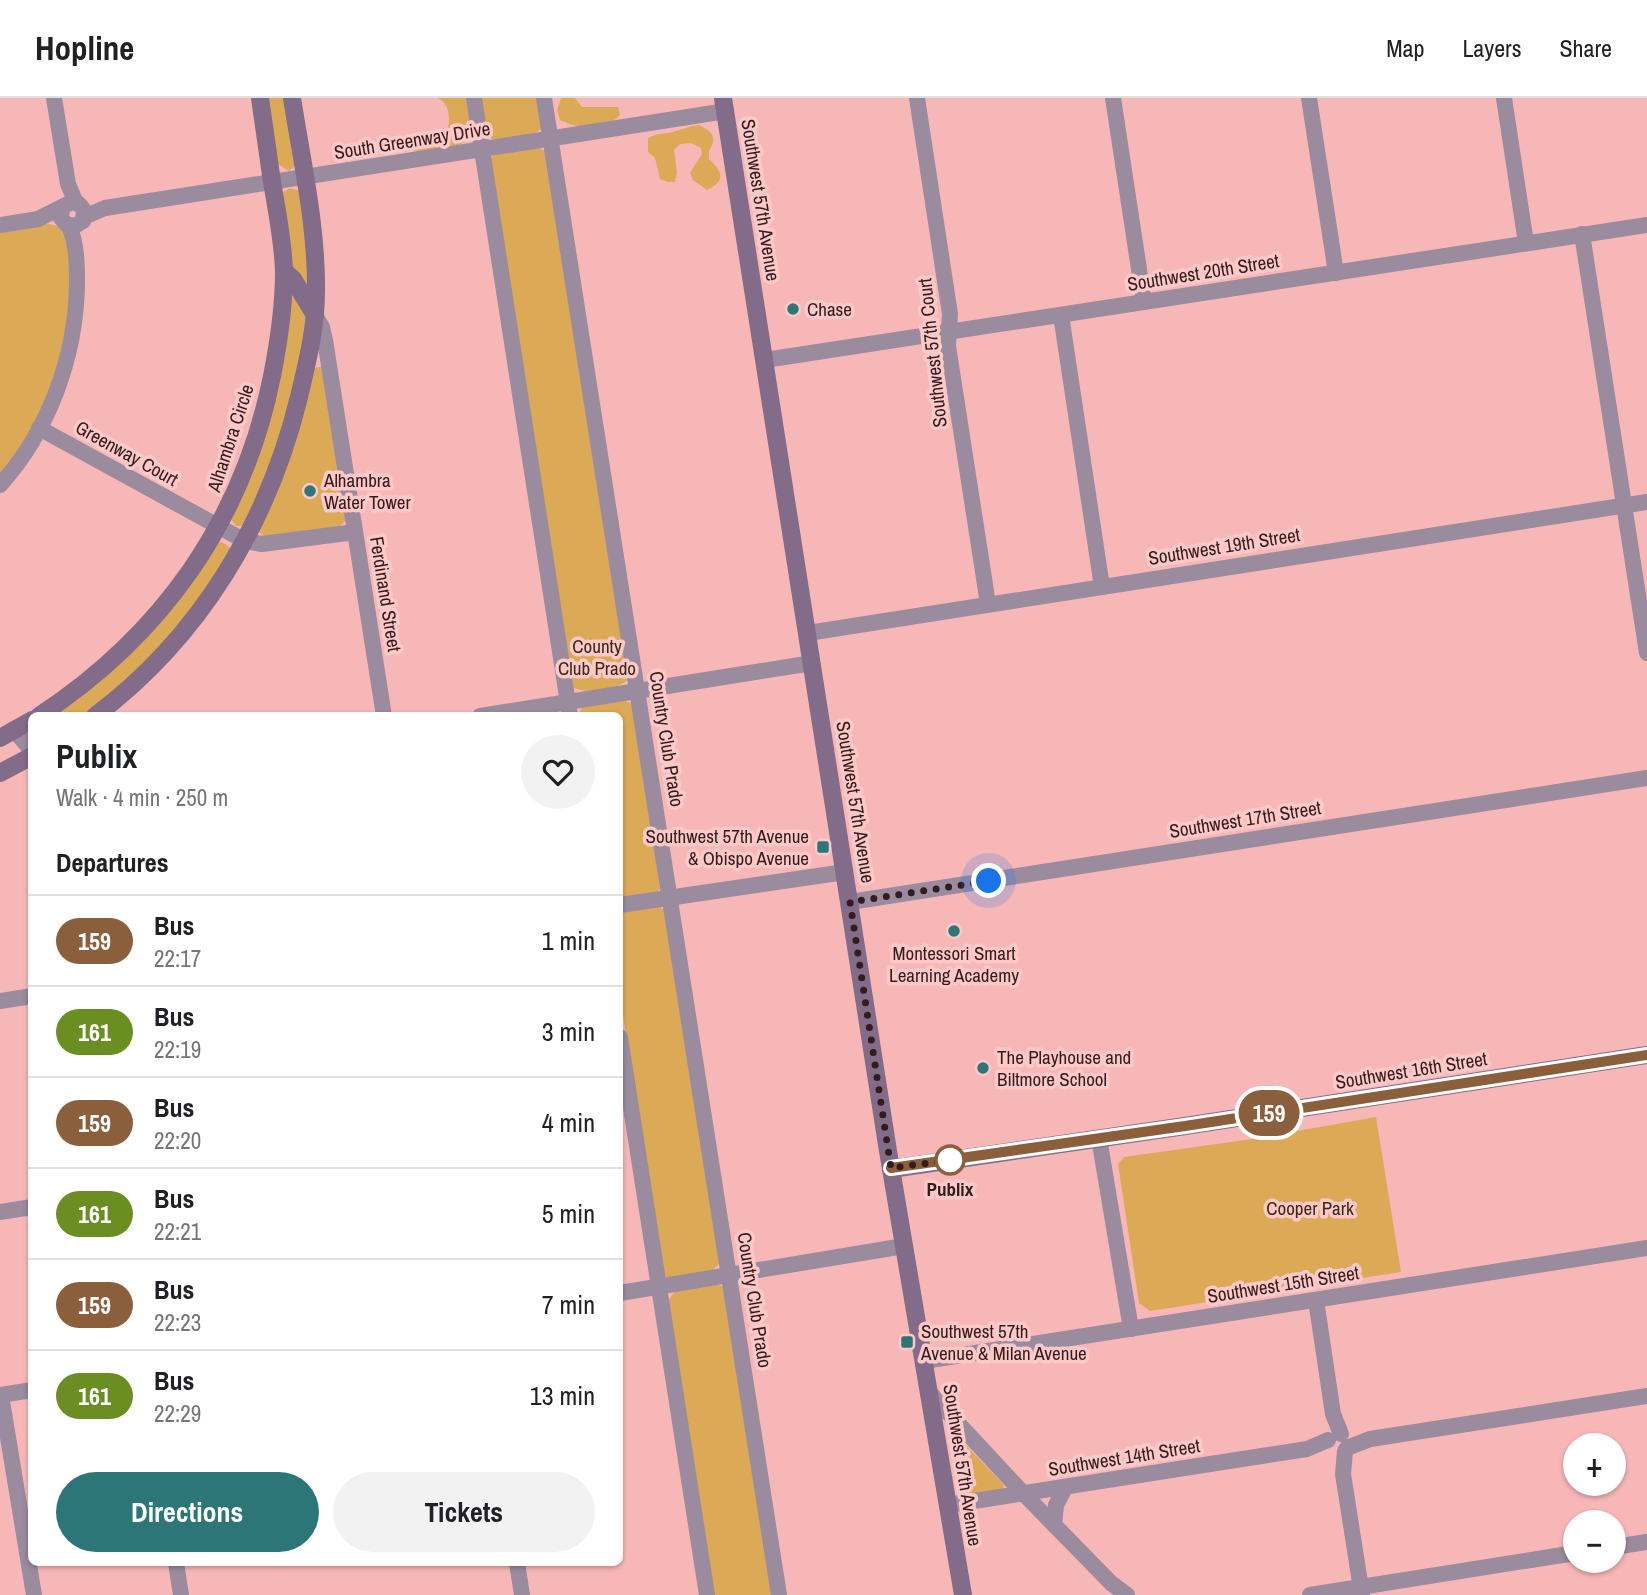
<!DOCTYPE html>
<html lang="en">
<head>
<meta charset="utf-8">
<style>
  body { margin:0; font-family:"Archivo Narrow",sans-serif; background:#f2f2f2; color:#202124; height:100vh; display:flex; flex-direction:column; font-size:26px; white-space:nowrap }
  * { box-sizing:border-box; margin:0 }
  p { font-size:23px; color:#757577 }
  .icon { flex:none; width:38px; height:38px; fill:none; stroke:currentColor; stroke-width:2; stroke-linecap:round; stroke-linejoin:round }
  .map { position:relative; flex:1; overflow:hidden }
  .sheet { position:absolute; left:28px; top:614px; width:595px; height:854px; display:flex; flex-direction:column; background:#fff; border-radius:10px; box-shadow:0 2px 5px #0004 }
  .sheet>* { flex:none }
  .badge { padding:0 14px; border-radius:23px; font-size:24px; line-height:46px }
  .controls { position:absolute; left:1563px; top:1335px; display:grid; gap:14px }
  .controls a { display:grid; place-items:center; width:63px; height:63px; border-radius:50%; background:#fff; box-shadow:0 2px 5px #0004; font-size:35px }
  .you { position:absolute; width:35px; height:35px; margin:-18px; border:5px solid #fff; border-radius:50%; background:#1a73e8; box-shadow:0 0 0 10px #1a73e833 }
  .map>.badge { position:absolute; translate:-50% -50%; box-shadow:0 0 0 4px #fff }
  h2 { padding:0 28px; font-size:26px; line-height:63px }
  .round { display:grid; place-items:center; flex:none; width:74px; height:74px; border-radius:37px; background:#f2f2f2 }
  .headline { display:flex; align-items:center; justify-content:space-between; height:119px; padding:0 28px }
  h1 { font-size:33px; font-weight:800; line-height:52px }
  .primary-button { display:flex; gap:14px; margin-top:auto; padding:14px 28px }
  .primary-button a { flex:1; height:80px; border-radius:42px; background:#2c7678; color:#fff; font-size:28px; font-weight:800; line-height:80px; text-align:center }
  .primary-button a+a { background:#f2f2f2; color:#202124 }
  ul { padding:0; list-style:none }
  li { display:flex; align-items:center; gap:21px; height:91px; padding:0 28px; border-top:2px solid #e0e0e0 }
  li div { flex:1 }
  li b { display:block; font-size:26px }
  li em { font-style:normal }
  li .badge { min-width:77px; font-weight:700; text-align:center }
  header { display:flex; align-items:center; gap:42px; box-sizing:border-box; height:98px; padding:0 35px; background:#fff; border-bottom:2px solid #e0e0e0 }
  header strong { font-size:33px }
  nav { display:flex; gap:38px; margin-inline-start:auto; font-size:24px }
  .map>svg:first-child { display:block }
  .green { fill:#dca956 }
  .lines { fill:none; stroke-linecap:round; stroke-linejoin:round }
  .street { stroke:#9a8b9f; stroke-width:16 }
  .secondary { stroke:#836c8a; stroke-width:18 }
  .line-casing { stroke:#fff; stroke-width:16 }
  .line { stroke:#8b5e3c; stroke-width:10 }
  .walk { stroke:#341c1d; stroke-width:7; stroke-dasharray:0 12.6 }
  .poi-dot { fill:#2c7678; stroke:#fdc8c8; stroke-width:2.5 }
  .stop-dot { fill:#fff; stroke:#8b5e3c; stroke-width:3.5 }
  .labels { text-anchor:middle; dominant-baseline:central; stroke-width:7; stroke-linejoin:round; paint-order:stroke }
  .street-label { font-size:19px; fill:#341c1d; stroke:#fdc8c8 }
  .poi-label { font-size:19px; fill:#341c1d; stroke:#fdc8c8; text-anchor:start }
  .park-label { font-size:19px; fill:#372a17; stroke:#fdc8c8 }
  .stop-label { font-size:19px; font-weight:bold; fill:#341c1d; stroke:#fdc8c8 }
</style>
</head>
<body>
<header>
<strong>Hopline</strong>
<nav><a>Map</a><a>Layers</a><a>Share</a></nav>
</header>
<div class="map">
<svg width="1647" height="1497" viewBox="0 0 1647 1497">
  <rect width="100%" height="100%" fill="#f8b7b7"/>
  <g class="green">
    <polygon points="265,0 287,0 295,68 289,73 278,66"/>
    <path d="M438,0H469L470,40C458,52 435,51 418,54L413,52L410,46L412,40L442,36L448,32C450,20 450,6 438,0Z"/>
    <path d="M479,0H540L542,30C534,39 490,49 484,35C480,25 480,10 479,0Z"/>
    <path d="M561,0H575L582,9H618L620,17C605,34 578,31 560,22L557,12Z"/>
    <path d="M698,27C712,32 718,40 709,53V61C723,74 726,83 707,92L693,82L690,75L702,56L701,50L691,45L680,46L674,52L677,74L675,84H668L660,81L655,60L648,54V40C659,34 665,37 676,33C684,31 690,28 698,27Z"/>
    <path d="M538,49L545,53L628,582C615,592 588,596 574,590L570,582L490,61L495,56Z"/>
    <polygon points="290,90 300,93 313,202 292,173 282,95"/>
    <polygon points="44,125 58,128 68,137 73,195 60,271 36,327 0,378 0,131"/>
    <polygon points="291,193 308,218 289,321 245,428 236,428 230,420"/>
    <polygon points="318,269 322,269 346,422 336,432 264,438 258,433 314,270"/>
    <polygon points="222,444 232,451 182,529 93,613 86,618 48,618 217,445"/>
    <polygon points="623,602 630,605 636,615 660,791 655,795 620,801 620,618 577,618 584,607"/>
    <path d="M658,807L665,813L722,1160C715,1179 689,1178 672,1181L666,1179L663,1173L620,898V814Z"/>
    <polygon points="1376,1019 1401,1174 1150,1213 1139,1205 1118,1066 1124,1059 1252,1041"/>
    <path d="M714,1185L724,1189L775,1497H714L668,1206C672,1186 697,1188 714,1185Z"/>
    <polygon points="958,1339 1004,1387 1003,1391 966,1397 964,1395 955,1340"/>
  </g>
  <g class="lines">
    <g class="street">
      <polyline points="54,0 68,86 76,105"/>
      <polyline points="474,0 570,618"/>
      <polyline points="544,0 779,1497"/>
      <polyline points="917,0 950,216 948,248 988,506"/>
      <polyline points="1113,0 1144,204"/>
      <polyline points="1309,0 1336,175"/>
      <polyline points="1504,0 1526,145"/>
      <polyline points="84,119 105,110 726,13"/>
      <polyline points="0,127 38,121 72,104 79,106 84,112 83,123 75,128 66,126 61,120 62,110"/>
      <polyline points="1582,136 1647,555"/>
      <polyline points="315,217 322,229 325,242 384,618"/>
      <polyline points="1061,217 1102,489"/>
      <polyline points="765,262 1647,127"/>
      <polyline points="39,330 245,443 262,446 355,434"/>
      <path d="M0,387C49,333 76,258 77,186C77,166 77,146 69,128"/>
      <polyline points="808,535 1647,404"/>
      <polyline points="480,618 812,565"/>
      <polyline points="14,632 32,653"/>
      <polyline points="850,804 1647,680"/>
      <polyline points="620,807 845,774"/>
      <polyline points="0,903 32,898"/>
      <polyline points="620,939 707,1497"/>
      <polyline points="1099,1040 1131,1231"/>
      <polyline points="0,1114 32,1109"/>
      <polyline points="620,1195 904,1148"/>
      <polyline points="1316,1202 1333,1316 1341,1336"/>
      <polyline points="924,1263 1647,1150"/>
      <polyline points="929,1294 1023,1395 1111,1485 1127,1497"/>
      <polyline points="0,1297 32,1292"/>
      <polyline points="1,1297 34,1497"/>
      <polyline points="1347,1350 1370,1341 1647,1298"/>
      <polyline points="1345,1353 1343,1376 1362,1497"/>
      <polyline points="948,1407 1307,1351 1328,1342"/>
      <polyline points="1054,1427 1056,1407 1065,1390"/>
      <polyline points="1614,1449 1647,1444"/>
      <polyline points="176,1465 181,1497"/>
      <polyline points="517,1465 522,1497"/>
      <polyline points="1310,1497 1575,1455"/>
    </g>
    <g class="secondary">
      <polyline points="723,0 888,1053 963,1497"/>
      <polyline points="284,173 293,181 315,217"/>
      <path d="M39,618C162,537 243,423 272,278C279,243 284,209 284,173C283,143 277,113 272,84C268,56 264,28 260,0"/>
      <path d="M95,618C200,539 268,426 299,299C307,265 316,230 316,194C317,130 302,64 292,0"/>
      <polyline points="0,640 32,622"/>
      <polyline points="0,675 32,658"/>
      <polyline points="891,1071 1185,1028 1647,957"/>
    </g>
  </g>
  <g class="lines">
    <g class="line-casing">
      <polyline id="line" points="891,1070 1185,1028 1647,957"/>
    </g>
    <use href="#line" class="line"/>
    <polyline class="walk" points="950,1062 891,1070 850,804 989,783"/>
  </g>
  <g class="poi-dot">
    <circle cx="793" cy="211" r="7"/>
    <circle cx="310" cy="393" r="7"/>
    <rect x="816" y="742" width="14" height="14" rx="3.5"/>
    <circle cx="954" cy="833" r="7"/>
    <circle cx="983" cy="970" r="7"/>
    <rect x="900" y="1237" width="14" height="14" rx="3.5"/>
  </g>
  <circle class="stop-dot" cx="950" cy="1062" r="14"/>
  <g class="labels">
    <g class="street-label">
      <text transform="translate(412 42) rotate(-9)">South Greenway Drive</text>
      <text transform="translate(761 102) rotate(81)">Southwest 57th Avenue</text>
      <text transform="translate(1203 174) rotate(-9)">Southwest 20th Street</text>
      <text transform="translate(932 255) rotate(-96)">Southwest 57th Court</text>
      <text transform="translate(230 340) rotate(-72)">Alhambra Circle</text>
      <text transform="translate(127 355) rotate(29)">Greenway Court</text>
      <text transform="translate(1224 448) rotate(-9)">Southwest 19th Street</text>
      <text transform="translate(386 496) rotate(81)">Ferdinand Street</text>
      <text transform="translate(667 641) rotate(81)">Country Club Prado</text>
      <text transform="translate(856 704) rotate(81)">Southwest 57th Avenue</text>
      <text transform="translate(1245 721) rotate(-9)">Southwest 17th Street</text>
      <text transform="translate(1411 972) rotate(-9)">Southwest 16th Street</text>
      <text transform="translate(1283 1186) rotate(-9)">Southwest 15th Street</text>
      <text transform="translate(755 1202) rotate(81)">Country Club Prado</text>
      <text transform="translate(1124 1359) rotate(-9)">Southwest 14th Street</text>
      <text transform="translate(963 1367) rotate(81)">Southwest 57th Avenue</text>
    </g>
    <g class="poi-label">
      <text x="807" y="211">Chase</text>
      <text x="324" y="382">Alhambra<tspan x="324" dy="22">Water Tower</tspan></text>
      <text x="809" y="738" text-anchor="end">Southwest 57th Avenue<tspan x="809" dy="22">&amp; Obispo Avenue</tspan></text>
      <text x="954" y="855" text-anchor="middle">Montessori Smart<tspan x="954" dy="22">Learning Academy</tspan></text>
      <text x="997" y="959">The Playhouse and<tspan x="997" dy="22">Biltmore School</tspan></text>
      <text x="921" y="1233">Southwest 57th<tspan x="921" dy="22">Avenue &amp; Milan Avenue</tspan></text>
    </g>
    <g class="park-label">
      <text x="597" y="548">County<tspan x="597" dy="22">Club Prado</tspan></text>
      <text x="1310" y="1110">Cooper Park</text>
    </g>
    <g class="stop-label">
      <text x="950" y="1091">Publix</text>
    </g>
  </g>
</svg>
<div class="controls">
<a>+</a>
<a>−</a>
</div>
<div class="you" style="left:989px;top:783px"></div>
<b class="badge" style="left:1269px;top:1015px;background:#8b5e3c;color:#fff">159</b>
<section class="sheet">
<div class="headline"><div><h1>Publix</h1><p>Walk · 4 min · 250 m</p></div><a class="round"><svg class="icon" aria-label="heart" viewBox="0 0 24 24"><path d="M12 20l-8-8c-3-5 5-10 8-4 3-6 11-1 8 4z"/></svg></a></div>
<h2>Departures</h2>
<ul>
<li><span class="badge" style="background:#8b5e3c;color:#fff">159</span><div><b>Bus</b><p>22:17</p></div><em>1 min</em></li>
<li><span class="badge" style="background:#6b8e23;color:#fff">161</span><div><b>Bus</b><p>22:19</p></div><em>3 min</em></li>
<li><span class="badge" style="background:#8b5e3c;color:#fff">159</span><div><b>Bus</b><p>22:20</p></div><em>4 min</em></li>
<li><span class="badge" style="background:#6b8e23;color:#fff">161</span><div><b>Bus</b><p>22:21</p></div><em>5 min</em></li>
<li><span class="badge" style="background:#8b5e3c;color:#fff">159</span><div><b>Bus</b><p>22:23</p></div><em>7 min</em></li>
<li><span class="badge" style="background:#6b8e23;color:#fff">161</span><div><b>Bus</b><p>22:29</p></div><em>13 min</em></li>
</ul>
<div class="primary-button"><a>Directions</a><a>Tickets</a></div>
</section>
</div>
</body>
</html>
